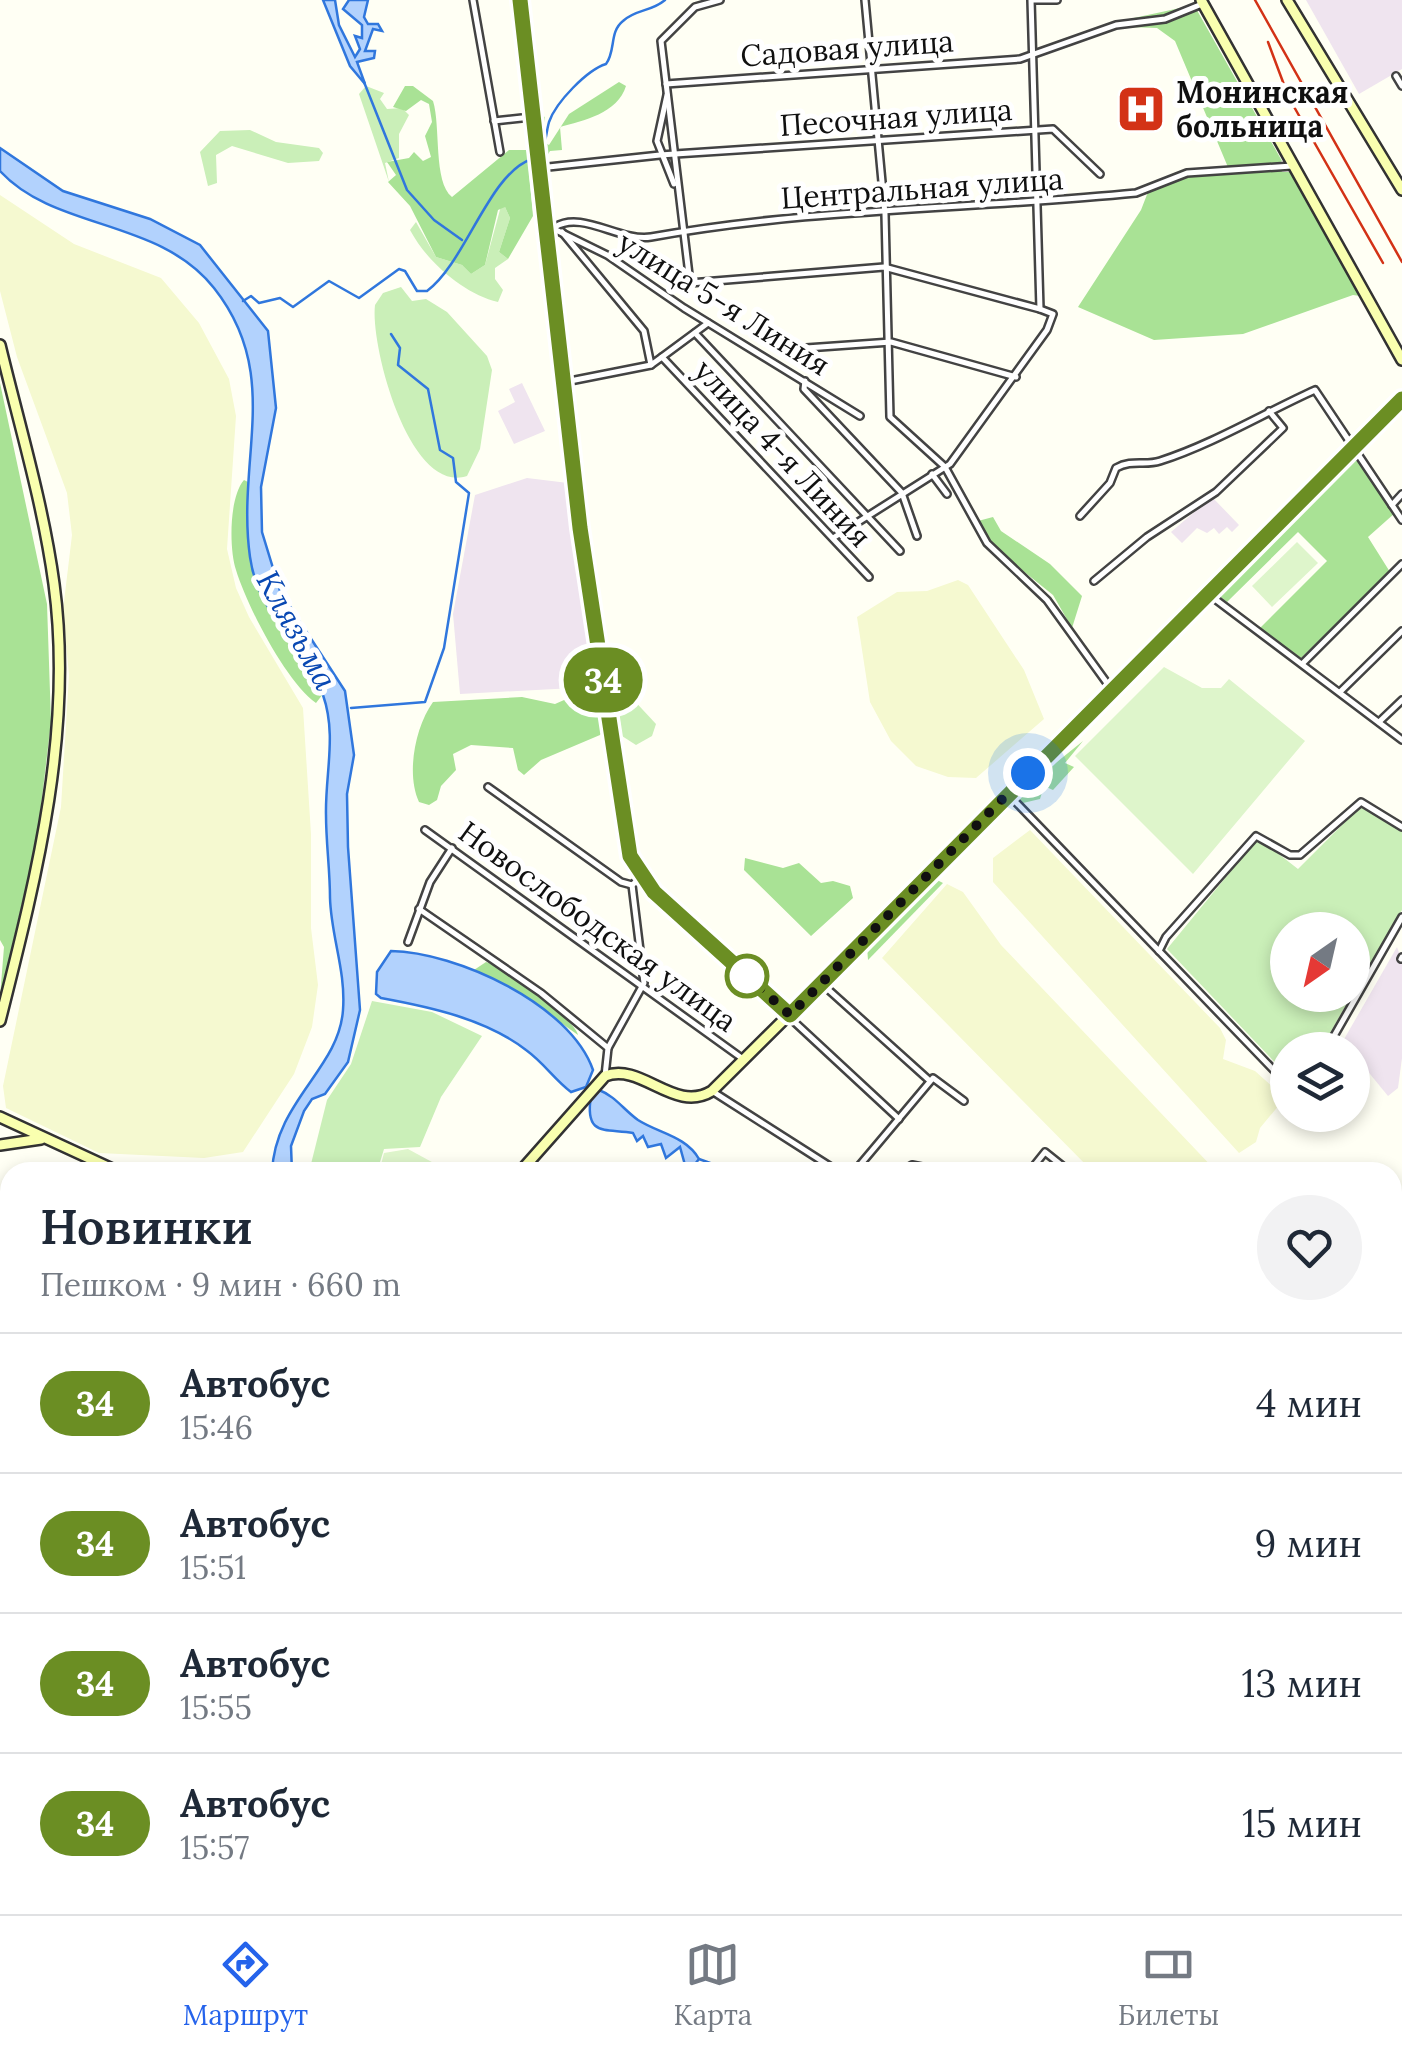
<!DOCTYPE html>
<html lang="ru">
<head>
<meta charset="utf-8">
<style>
  body { margin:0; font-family:Lora,serif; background:#f2f2f3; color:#1f2937; height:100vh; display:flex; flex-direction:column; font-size:38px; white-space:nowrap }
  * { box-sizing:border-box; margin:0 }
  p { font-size:32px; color:#747a83 }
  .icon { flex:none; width:55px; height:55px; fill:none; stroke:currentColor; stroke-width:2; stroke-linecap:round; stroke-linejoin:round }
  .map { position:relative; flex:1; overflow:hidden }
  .side { position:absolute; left:0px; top:1162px; width:1402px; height:752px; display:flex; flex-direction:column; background:#fff; border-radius:30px 30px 0 0; box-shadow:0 5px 15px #0003 }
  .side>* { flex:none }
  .badge { padding:0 20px; border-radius:32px; font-size:35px; line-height:65px }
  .needle { width:65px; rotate:214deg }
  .controls { position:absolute; left:1270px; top:912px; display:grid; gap:20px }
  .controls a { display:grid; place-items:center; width:100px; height:100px; border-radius:50%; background:#fff; box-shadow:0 5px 15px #0003; font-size:50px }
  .you { position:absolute; width:50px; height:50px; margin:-25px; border:8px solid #fff; border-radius:50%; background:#1a73e8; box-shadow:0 0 0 15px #1a73e833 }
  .map>.badge { position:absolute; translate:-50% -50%; box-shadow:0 0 0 5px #fff }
  .round { display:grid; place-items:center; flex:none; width:105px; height:105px; border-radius:52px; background:#f2f2f3 }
  .head { display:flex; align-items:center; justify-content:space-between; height:170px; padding:0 40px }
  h1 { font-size:48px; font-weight:600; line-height:75px }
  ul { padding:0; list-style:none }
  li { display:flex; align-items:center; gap:30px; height:140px; padding:0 40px; border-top:2px solid #e0e1e3 }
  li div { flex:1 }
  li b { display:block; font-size:38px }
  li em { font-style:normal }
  li .badge { min-width:110px; font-weight:700; text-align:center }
  .menu { display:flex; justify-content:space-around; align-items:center; height:140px; border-top:2px solid #e0e1e3; background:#fff; font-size:28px; color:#747a83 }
  .menu a { display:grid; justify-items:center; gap:5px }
  .menu .selected { color:#2563eb }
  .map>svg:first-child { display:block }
  .industrial { fill:#efe4ef }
  .farmland { fill:#f5f9d0 }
  .green { fill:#caefb8 }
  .forest { fill:#a9e295 }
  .cemetery { fill:#d2e6c0 }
  .pitch { fill:#def5cb }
  .water { fill:#b2d2fd; stroke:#3077dd; stroke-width:2.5 }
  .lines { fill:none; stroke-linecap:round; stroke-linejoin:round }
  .stream { stroke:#3077dd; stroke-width:2.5 }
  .street-casing { stroke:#434343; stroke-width:10 }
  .secondary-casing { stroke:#323232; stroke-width:14 }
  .street { stroke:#fff; stroke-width:5 }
  .secondary { stroke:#f9ffaf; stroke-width:9 }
  .rail { stroke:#d33216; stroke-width:2.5 }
  .line-casing { stroke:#fff; stroke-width:22 }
  .line { stroke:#6b8e23; stroke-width:15 }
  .walk { stroke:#101010; stroke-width:10; stroke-dasharray:0 18 }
  .stop-dot { fill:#fff; stroke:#6b8e23; stroke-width:5 }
  .labels { text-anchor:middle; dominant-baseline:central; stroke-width:10; stroke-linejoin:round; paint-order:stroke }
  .street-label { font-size:30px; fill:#101010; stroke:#fff }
  .poi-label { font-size:30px; font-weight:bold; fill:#101010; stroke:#fff; text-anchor:start }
  .water-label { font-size:32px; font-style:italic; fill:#0948b3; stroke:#fff }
</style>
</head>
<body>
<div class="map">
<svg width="1402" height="1914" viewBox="0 0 1402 1914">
  <rect width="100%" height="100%" fill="#fffff4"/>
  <g class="industrial">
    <polygon points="1306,0 1402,0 1402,69 1359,94"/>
    <polygon points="522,383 545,431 514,444 498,411 515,402 509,389"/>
    <polygon points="527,478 568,483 593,687 460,694 453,614 475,495"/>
    <polygon points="1212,497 1239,525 1232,532 1227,527 1219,534 1214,528 1207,533 1197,528 1182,543 1171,532"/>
    <polygon points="1397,947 1402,961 1402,1058 1398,1088 1388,1096 1343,1041"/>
  </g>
  <g class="farmland">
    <polygon points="0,195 74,244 161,278 199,323 229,379 236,416 227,549 236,588 249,617 303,708 311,834 311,928 318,985 312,1027 294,1074 243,1152 204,1158 99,1153 6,1108 3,1086 61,807 69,675 63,610 72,535 67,493 17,357 0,291"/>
    <polygon points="958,580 968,585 1024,670 1044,719 976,778 948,777 916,766 891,741 870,702 857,617 897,592 927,591"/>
    <polygon points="1030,830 1220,1028 1226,1040 1223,1059 1255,1071 1285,1098 1260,1128 1256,1142 1239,1153 993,882 993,858"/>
    <polygon points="947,884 963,892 1001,945 1217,1172 1093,1172 882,958"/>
  </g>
  <g class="green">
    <polygon points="366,86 384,93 380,99 387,109 402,108 409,115 399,134 399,158 385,163 389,182 359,94"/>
    <polygon points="250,130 276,142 319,148 323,153 319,161 288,163 232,146 216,155 217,183 208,186 200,152 220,131"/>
    <path d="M501,206L505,207L510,218L499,252L508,259L495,268V279L503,290L498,302C464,294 427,262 410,230L416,222L436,257L462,265L471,274L485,265Z"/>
    <path d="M401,287L412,301L426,299L447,312L487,356L492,370L480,449L467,476C409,495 370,345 375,305L383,293Z"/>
    <polygon points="621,694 629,695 656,724 652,736 636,745 622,736 617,699"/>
    <polygon points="1361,806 1402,830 1402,910 1352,995 1352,930 1288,930 1288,995 1352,995 1320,1050 1288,1050 1287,1075 1167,949 1258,838 1298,869"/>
    <polygon points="372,1001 432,1012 482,1036 441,1097 420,1147 384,1149 377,1172 309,1172 327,1100 351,1064"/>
  </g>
  <g class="forest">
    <polygon points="1194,5 1282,161 1277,164 1282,172 1290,172 1360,296 1353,295 1243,334 1154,340 1078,307 1141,210 1148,192 1185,177 1230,172 1175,41 1157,28 1129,27 1129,19"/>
    <path d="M619,82L626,86C618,113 583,121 560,127L562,150L550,151L543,163L539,114L545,117L544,142L549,145L569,114Z"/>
    <path d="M405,86H413L433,101C441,126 433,182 452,197L509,150H527L533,216L508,259L499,252L510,218L505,207L498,210L485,265L471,274L462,265L436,257L410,206L388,182L396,175L387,162L409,158L414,152L423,161L431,157L425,136L432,122L429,104L421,100L406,111L393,107Z"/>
    <polygon points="0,383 47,604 51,722 37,840 0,997 4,947 0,940"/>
    <polygon points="1355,455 1395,513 1368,537 1390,572 1301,658 1260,628 1327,561 1298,532 1227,602 1220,597 1265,551 1265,542"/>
    <path d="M244,480L248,482C241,591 272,608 323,694L316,703C286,682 247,606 236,570C229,549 229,497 244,480Z"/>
    <polygon points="993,517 1001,531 1050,564 1082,596 1072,628 1053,595 996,549 978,521"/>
    <path d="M580,693L596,697L604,730L600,735L541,760L524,775L518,770L513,748L471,745L453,754L456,770L441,786L437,800L429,805L419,802C406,774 415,727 433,702L522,697L555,704Z"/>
    <polygon points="1083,741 1065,763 1074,767 1053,790 1044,786 1040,799 1023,803 1016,795"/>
    <polygon points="745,858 783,868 799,863 821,883 833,881 850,886 853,898 811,936 744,870"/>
    <polygon points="937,880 943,883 868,960 867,947"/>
    <path d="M486,962C505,968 575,1019 578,1035L522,995L474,970Z"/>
    <polygon points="1398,1887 1388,1914 1196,1914 1196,1905 1227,1909 1232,1905 1392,1905"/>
  </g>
  <polygon class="cemetery" points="1402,1810 1402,1914 1376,1914 1375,1905 1392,1905 1393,1816"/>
  <g class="pitch">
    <polygon points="1297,542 1318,563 1272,607 1252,586"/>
    <polygon points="1164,667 1202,688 1221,688 1229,679 1305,741 1193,874 1075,756"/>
    <polygon points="408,1149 441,1167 439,1172 379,1172 384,1153"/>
  </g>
  <g class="water">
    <polygon points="323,0 335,0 339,25 355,57 360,49 355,36 362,38 362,25 343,9 349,0 368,0 364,17 368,24 378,24 382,31 373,29 365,51 375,51 374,58 357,62 365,84 350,66"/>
    <path d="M0,148L63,191L150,219L200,245L268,331L276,408L261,487L262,532L280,591L345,691L354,755L347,794L348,847L360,1010L348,1062L325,1094L312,1099L304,1111L291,1146L292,1172H272C275,1101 339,1069 343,1010C346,971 331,936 330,898C330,870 326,843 326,815C325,774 337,735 323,695C305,643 258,617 250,557C236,458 283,375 214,288C159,218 55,231 0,171Z"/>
    <path d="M391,951C456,952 570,1004 593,1070L586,1087L571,1092C554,1079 544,1063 526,1050C486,1019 430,1007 381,998L376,994L377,972Z"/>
    <path d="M599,1090C615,1096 624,1110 638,1120C658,1133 686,1136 699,1159L695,1164L685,1165L680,1147L666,1158L661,1144L648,1147L643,1136L637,1141L633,1133C607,1128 584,1138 591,1096Z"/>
  </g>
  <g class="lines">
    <g class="stream">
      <polyline points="364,82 407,190 434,220 462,240"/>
      <path d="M542,153C546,142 546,133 549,122C556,102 587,70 606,64C616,51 609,32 623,21C636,9 651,12 665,0"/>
      <path d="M243,301L251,296L259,303L280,298L293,307L329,281L359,298L399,269L405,271L417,291H427C466,262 489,173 532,159"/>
      <polyline points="351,708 425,702 444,648 469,493 456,482 453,458 440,450 428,389 398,365 400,348 391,334"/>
      <polyline points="699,1159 735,1172"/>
      <polyline points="1392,1662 1402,1668"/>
    </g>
    <g class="street-casing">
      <g id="street">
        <polyline points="473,0 500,152"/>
        <polyline points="720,0 695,7 661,41 690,283 884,267 1040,309"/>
        <polyline points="865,0 885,214 890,417 945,467 987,543 1047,600 1112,690"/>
        <polyline points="1033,0 1057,0"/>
        <polyline points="1396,76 1402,86"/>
        <polyline points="666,84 1020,59 1116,25 1165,19 1202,4"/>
        <polyline points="667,95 657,141 674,184"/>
        <polyline points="494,121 531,117"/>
        <polyline points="539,168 660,155 1053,129 1100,174"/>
        <path d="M555,227C582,210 620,242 651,237C810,208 975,209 1136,193L1187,173L1292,166"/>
        <polyline points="552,228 607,255 684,308 860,416"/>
        <polyline points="562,232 644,331 651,365 662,357 869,577"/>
        <polyline points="695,333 900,551"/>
        <polyline points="792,349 891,342 1016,377"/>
        <polyline points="662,357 708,323"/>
        <polyline points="805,381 804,389 902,493 917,536"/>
        <polyline points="565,382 651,365"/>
        <polyline points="932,474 947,494"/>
        <polyline points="1392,505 1402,494"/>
        <path d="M1080,516L1110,483L1116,468C1132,459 1145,466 1160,461C1213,444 1264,413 1315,390L1402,520"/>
        <polyline points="833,538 950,464 1047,330 1053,314 1040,309 1031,0"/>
        <polyline points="1094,581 1147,537 1216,492 1283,428 1269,411"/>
        <polyline points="1211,596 1402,740"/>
        <polyline points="1303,663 1402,564"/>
        <polyline points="1340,692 1402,631"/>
        <polyline points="1379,722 1402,700"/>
        <polyline points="488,787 621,882 632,885 642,877"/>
        <polyline points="1010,796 1288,1085"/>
        <polyline points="425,830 743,1059"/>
        <polyline points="419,909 541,993 608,1048 605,1076"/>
        <polyline points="408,942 430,882 452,848"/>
        <polyline points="1159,951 1166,937 1256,836 1290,855 1300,855 1361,802 1402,827"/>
        <polyline points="1401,959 1402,957"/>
        <polyline points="821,983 930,1081"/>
        <polyline points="788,1016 899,1119"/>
        <polyline points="608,1048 644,983 632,885"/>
        <polyline points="1326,1050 1402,917"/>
        <polyline points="712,1091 839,1172"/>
        <polyline points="854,1172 933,1078 964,1101"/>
        <polyline points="900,1172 912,1165 947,1172"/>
        <polyline points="1029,1172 1045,1152 1070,1172"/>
        <polyline points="1290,1172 1303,1168 1315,1172"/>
        <polyline points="1392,1208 1402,1213"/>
        <polyline points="0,1319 10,1305"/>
        <polyline points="0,1379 10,1383"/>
        <polyline points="1392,1488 1402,1470"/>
        <polyline points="0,1565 10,1570"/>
        <polyline points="1392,1588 1402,1595"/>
        <polyline points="0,1699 10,1705"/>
        <polyline points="0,1748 10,1752"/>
        <polyline points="1392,1758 1402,1764"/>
        <polyline points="0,1783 10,1786"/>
        <polyline points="0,1856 10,1856"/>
        <polyline points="24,1905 25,1914"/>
        <polyline points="333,1905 333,1914"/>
        <polyline points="613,1905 613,1914"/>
        <polyline points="1013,1905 1060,1906 1084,1914"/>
        <polyline points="1279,1905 1279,1914"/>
        <polyline points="976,1906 984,1914"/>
        <polyline points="733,1914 733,1905"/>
        <polyline points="857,1914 857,1905"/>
        <polyline points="915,1914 915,1905"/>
      </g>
    </g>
    <g class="secondary-casing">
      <g id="secondary">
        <polyline points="520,0 584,559 630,856 655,892 789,1015"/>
        <polyline points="1201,0 1402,360"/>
        <polyline points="1287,0 1402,190"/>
        <path d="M0,345C19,424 43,503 54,584C74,732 36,878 0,1021"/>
        <polyline points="0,1117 119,1172"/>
        <polyline points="0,1145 41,1139"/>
        <path d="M520,1172L605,1076C642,1062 674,1114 712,1091L1211,596L1402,399"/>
        <polyline points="101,1905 101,1914"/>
      </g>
    </g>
    <use href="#street" class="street"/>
    <use href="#secondary" class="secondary"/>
    <g class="rail">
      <polyline points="1255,0 1402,262"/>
      <polyline points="1268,42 1289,98 1383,263"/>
    </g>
  </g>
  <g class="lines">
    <g class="line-casing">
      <polyline id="line" points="520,0 580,528 630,856 654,892 790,1015 1402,399"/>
    </g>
    <use href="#line" class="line"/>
    <polyline class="walk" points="747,976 790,1015 1028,773"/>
  </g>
  <defs>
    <g id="hospital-square" transform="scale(2.5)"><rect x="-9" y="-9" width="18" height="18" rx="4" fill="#d33216" stroke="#fff"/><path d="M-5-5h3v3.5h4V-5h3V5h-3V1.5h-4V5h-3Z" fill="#fff"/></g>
  </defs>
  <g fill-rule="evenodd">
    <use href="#hospital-square" x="1141" y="109"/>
  </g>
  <circle class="stop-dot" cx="747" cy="976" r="20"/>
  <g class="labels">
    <g class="street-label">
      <text transform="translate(847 48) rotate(-4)">Садовая улица</text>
      <text transform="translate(896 117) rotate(-4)">Песочная улица</text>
      <text transform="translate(922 188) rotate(-4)">Центральная улица</text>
      <text transform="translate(724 303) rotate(32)">улица 5-я Линия</text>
      <text transform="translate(783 453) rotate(47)">улица 4-я Линия</text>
      <text transform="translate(598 926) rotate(36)">Новослободская улица</text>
    </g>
    <g class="poi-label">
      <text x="1176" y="92">Монинская<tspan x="1176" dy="34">больница</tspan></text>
    </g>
    <g class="water-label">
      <text transform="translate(297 630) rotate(61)">Клязьма</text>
    </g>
  </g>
</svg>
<div class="controls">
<a><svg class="needle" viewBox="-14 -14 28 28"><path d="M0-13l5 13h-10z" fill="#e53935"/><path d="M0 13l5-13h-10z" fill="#747a83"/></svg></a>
<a><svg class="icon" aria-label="layers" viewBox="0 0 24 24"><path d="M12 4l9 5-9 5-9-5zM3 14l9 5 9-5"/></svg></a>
</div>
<div class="you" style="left:1028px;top:773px"></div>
<b class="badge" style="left:603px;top:680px;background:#6b8e23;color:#fff">34</b>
<section class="side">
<div class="head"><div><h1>Новинки</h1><p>Пешком · 9 мин · 660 m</p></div><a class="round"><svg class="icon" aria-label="heart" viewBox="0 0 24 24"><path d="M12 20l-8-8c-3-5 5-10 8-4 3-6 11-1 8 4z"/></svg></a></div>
<ul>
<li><span class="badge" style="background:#6b8e23;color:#fff">34</span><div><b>Автобус</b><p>15:46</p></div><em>4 мин</em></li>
<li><span class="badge" style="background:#6b8e23;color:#fff">34</span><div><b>Автобус</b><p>15:51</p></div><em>9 мин</em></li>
<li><span class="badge" style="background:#6b8e23;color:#fff">34</span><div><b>Автобус</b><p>15:55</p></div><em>13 мин</em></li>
<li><span class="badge" style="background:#6b8e23;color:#fff">34</span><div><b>Автобус</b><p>15:57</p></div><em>15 мин</em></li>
</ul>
</section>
</div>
<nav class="menu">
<a class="selected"><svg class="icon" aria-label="directions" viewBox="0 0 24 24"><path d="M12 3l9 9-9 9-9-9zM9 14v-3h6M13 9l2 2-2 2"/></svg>Маршрут</a>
<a><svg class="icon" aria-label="map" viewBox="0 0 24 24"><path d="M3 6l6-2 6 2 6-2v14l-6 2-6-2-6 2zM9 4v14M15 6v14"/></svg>Карта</a>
<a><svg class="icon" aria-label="tickets" viewBox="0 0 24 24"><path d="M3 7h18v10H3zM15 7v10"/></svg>Билеты</a>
</nav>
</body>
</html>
